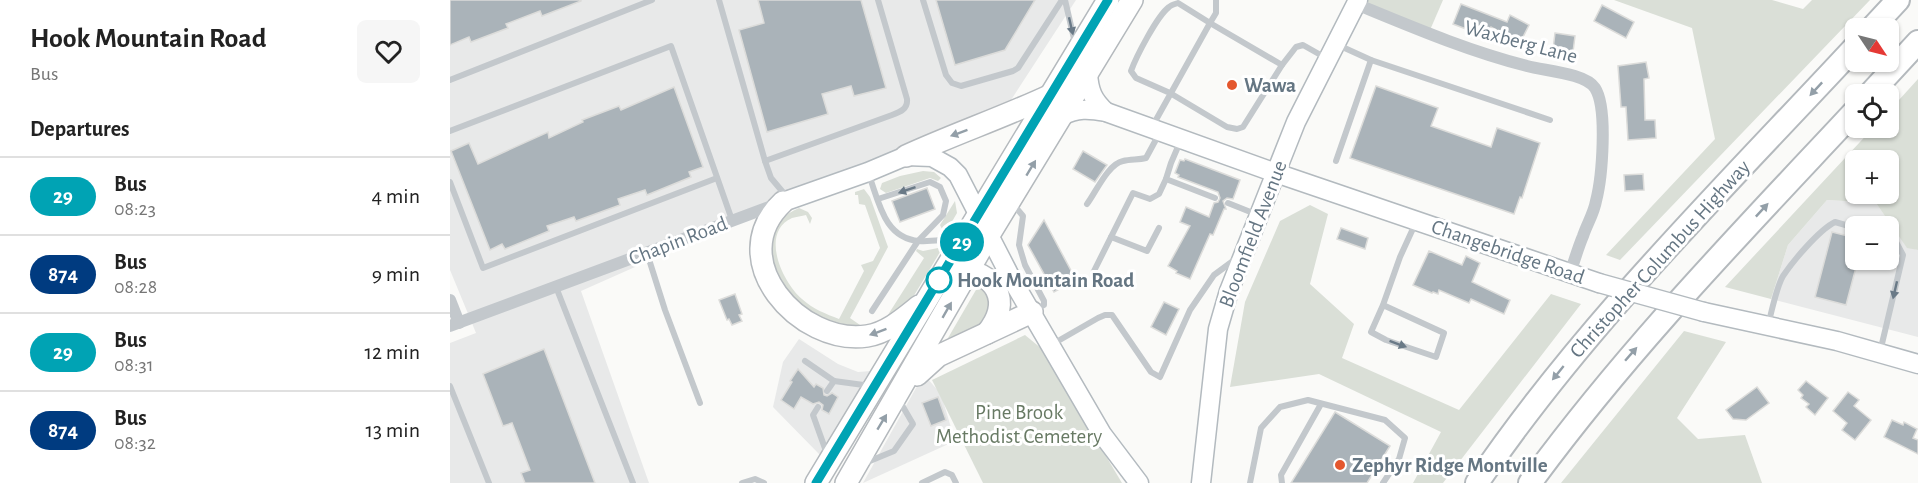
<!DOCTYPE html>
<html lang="en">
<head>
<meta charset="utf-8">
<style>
  body { margin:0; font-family:"Alegreya Sans",sans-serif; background:#f6f6f6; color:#222; height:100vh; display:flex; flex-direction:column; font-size:22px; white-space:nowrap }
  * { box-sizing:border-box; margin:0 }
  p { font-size:20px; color:#767676 }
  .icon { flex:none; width:33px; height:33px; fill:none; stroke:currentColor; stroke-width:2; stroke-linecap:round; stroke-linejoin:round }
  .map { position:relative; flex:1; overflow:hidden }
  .panel { display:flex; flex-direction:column; background:#fff; width:450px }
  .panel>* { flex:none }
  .badge { padding:0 12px; border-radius:20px; font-size:21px; line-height:39px }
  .needle { width:39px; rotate:125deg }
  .fabs { position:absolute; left:1395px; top:18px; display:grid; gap:12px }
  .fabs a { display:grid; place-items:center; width:54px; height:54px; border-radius:9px; background:#fff; box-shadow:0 2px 4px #0004; font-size:30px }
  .map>.badge { position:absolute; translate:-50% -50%; box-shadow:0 0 0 3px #fff }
  h2 { padding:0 30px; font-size:22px; line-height:54px }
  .round { display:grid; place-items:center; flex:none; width:63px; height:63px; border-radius:9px; background:#f6f6f6 }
  .overview { display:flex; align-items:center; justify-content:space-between; height:102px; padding:0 30px }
  h1 { font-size:28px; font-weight:700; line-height:45px }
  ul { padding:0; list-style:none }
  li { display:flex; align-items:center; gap:18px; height:78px; padding:0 30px; border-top:2px solid #e0e0e0 }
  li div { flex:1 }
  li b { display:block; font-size:22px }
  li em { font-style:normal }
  li .badge { min-width:66px; font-weight:700; text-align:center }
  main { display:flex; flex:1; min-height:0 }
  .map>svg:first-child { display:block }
  .built { fill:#e8e9e9; fill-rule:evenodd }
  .green { fill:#dadfd7; fill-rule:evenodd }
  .building { fill:#aab3b9; stroke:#dcdcda; stroke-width:1.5 }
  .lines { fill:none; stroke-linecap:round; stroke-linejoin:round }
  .secondary-casing { stroke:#b3babf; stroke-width:21 }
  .trunk-casing { stroke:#b4b9bd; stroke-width:24 }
  .motorway-casing { stroke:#b4b9bd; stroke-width:26 }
  .service { stroke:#c3c8cc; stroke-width:6 }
  .minor { stroke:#c3c8cc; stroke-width:12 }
  .secondary { stroke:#fff; stroke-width:18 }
  .trunk { stroke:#fff; stroke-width:21 }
  .motorway { stroke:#fff; stroke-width:22 }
  .secondary-bridge-casing { stroke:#b3babf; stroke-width:21; stroke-linecap:butt }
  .secondary-bridge { stroke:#fff; stroke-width:18 }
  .oneway { fill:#6a7a87 }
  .oneway2 { fill:#939fa8 }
  .line-casing { stroke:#fff; stroke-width:14 }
  .line { stroke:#00a3b4; stroke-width:9 }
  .poi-dot { fill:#e4572e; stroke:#fff; stroke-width:2 }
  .stop-dot { fill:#fff; stroke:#00a3b4; stroke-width:3 }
  .labels { text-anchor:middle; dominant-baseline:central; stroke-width:6; stroke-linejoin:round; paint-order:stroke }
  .street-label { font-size:21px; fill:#657683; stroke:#fff }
  .poi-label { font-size:21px; font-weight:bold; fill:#657683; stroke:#fff; text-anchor:start }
  .stop-label { font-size:21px; font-weight:bold; fill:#657683; stroke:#fff; text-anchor:start }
  .park-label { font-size:21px; fill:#687a64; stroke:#fff }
</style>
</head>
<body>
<main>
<section class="panel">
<div class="overview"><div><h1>Hook Mountain Road</h1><p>Bus</p></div><a class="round"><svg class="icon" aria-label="heart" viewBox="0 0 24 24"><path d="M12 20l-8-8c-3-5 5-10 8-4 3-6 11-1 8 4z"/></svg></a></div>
<h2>Departures</h2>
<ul>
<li><span class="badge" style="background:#00a3b4;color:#fff">29</span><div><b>Bus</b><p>08:23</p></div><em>4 min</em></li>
<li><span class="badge" style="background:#003b80;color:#fff">874</span><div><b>Bus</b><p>08:28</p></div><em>9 min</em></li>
<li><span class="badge" style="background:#00a3b4;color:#fff">29</span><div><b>Bus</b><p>08:31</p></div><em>12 min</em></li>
<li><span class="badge" style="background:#003b80;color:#fff">874</span><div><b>Bus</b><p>08:32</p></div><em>13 min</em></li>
</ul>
</section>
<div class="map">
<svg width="1468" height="483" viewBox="0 0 1468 483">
  <rect width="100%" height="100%" fill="#fafaf8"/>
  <g class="built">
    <polygon points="0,0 626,0 561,100 131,291 199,483 0,483 0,343 26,333 0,270"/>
    <path d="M1377,200L1426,203L1457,247L1468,250V337L1321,299L1338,245ZM1406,226H1438V260H1406Z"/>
    <polygon points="349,339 388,364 408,372 421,371 370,455 323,407 333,362"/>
    <polygon points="476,377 491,394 505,441 413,483 466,388"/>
  </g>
  <g class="green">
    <polygon points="907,0 993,0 977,37"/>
    <polygon points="1164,0 1322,0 1353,9 1362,0 1420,0 1170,260 1156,255 1265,139 1242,28"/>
    <path d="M1468,79V250L1457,248L1426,203L1377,200L1338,245L1321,299L1275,287L1423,128H1438L1439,111ZM1406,160H1438V194H1406Z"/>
    <polygon points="473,171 484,172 491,178 488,181 480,178 436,193 430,189 432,183 450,176"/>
    <path d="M414,189L420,197L438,247L400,318L410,325H417L436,318L474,258L466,251L467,249L473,251L493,247L456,309L430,326H384L349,308L319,263C323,232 317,223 349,208L358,212L362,218L360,224L356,215C352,216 346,217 342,218C309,233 333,283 352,299C363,309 376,314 389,319L414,271L411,265L423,261L430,248L415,205L409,204L408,195H405V192Z"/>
    <polygon points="505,201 507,213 500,225 503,228 501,232 494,233 490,225"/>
    <polygon points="860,205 878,214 860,284 904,324 892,358 1009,410 1101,294 1131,304 993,483 963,483 991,432 869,374 780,387 795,302 830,221"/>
    <polygon points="530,283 542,299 536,324 500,341 498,338"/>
    <polygon points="1234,331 1276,342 1227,418 1248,439 1295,435 1312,483 1111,483"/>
    <polygon points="575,335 592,349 672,483 533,483 482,380"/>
  </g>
  <g class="building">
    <polygon points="0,0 131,0 131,1 92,16 90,11 56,24 58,28 21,42 19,37 0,45"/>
    <polygon points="308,0 411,0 436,88 404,96 401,86 372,94 378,114 317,132 289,30 314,23"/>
    <polygon points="486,0 585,0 555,50 505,65"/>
    <polygon points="1011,4 1057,22 1060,15 1079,25 1070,43 1041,27 1037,37 1003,24"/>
    <polygon points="1152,5 1184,22 1176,38 1144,21"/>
    <polygon points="1105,33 1125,36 1123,52 1103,49"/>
    <polygon points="1196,62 1199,78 1194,79 1195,120 1205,120 1206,138 1178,140 1176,107 1171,107 1168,66"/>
    <polygon points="926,86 988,108 981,126 1041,147 1047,128 1090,143 1072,198 1070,197 1064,214 900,158"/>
    <polygon points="224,87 253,167 239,172 241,177 197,195 195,190 168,199 170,205 126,221 124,217 97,226 99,231 55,249 52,244 40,250 1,151 19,143 28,164 98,132 99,138 133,122 132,120 169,106 171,110"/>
    <polygon points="633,151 657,165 645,182 623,169"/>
    <polygon points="735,159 790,180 783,199 777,198 773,201 776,209 774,209 763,235 760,234 740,279 726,273 727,271 718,266 740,226 730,222 736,207 759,217 764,203 768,202 770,198 768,192 728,177 729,175 725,173 730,160 734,161"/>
    <polygon points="1193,174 1194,190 1175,191 1174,175"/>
    <polygon points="477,188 485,209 450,222 442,201"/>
    <polygon points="594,220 626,280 604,292 578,245"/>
    <polygon points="891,228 918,238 915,249 887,239"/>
    <polygon points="1382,232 1406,238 1406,260 1408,260 1396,305 1365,297"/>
    <polygon points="979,251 1012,265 1016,256 1030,263 1022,282 1060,300 1054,314 1021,299 1019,303 989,290 988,294 983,292 982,293 963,285"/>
    <polygon points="285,294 292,314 289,315 292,321 282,325 279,319 277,320 269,300"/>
    <polygon points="714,302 729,309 716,335 701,327"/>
    <polygon points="94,349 145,483 75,483 71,473 80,470 62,423 53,426 33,374"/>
    <polygon points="348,369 364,387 366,384 373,388 374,395 377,396 382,393 388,397 379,414 372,410 373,405 369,402 363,404 351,397 344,409 331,400 342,382 340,381"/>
    <polygon points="1356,381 1378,398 1365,415 1356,407 1359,404 1351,398 1353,395 1348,390"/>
    <polygon points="1307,387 1319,403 1296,420 1283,419 1276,410"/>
    <polygon points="1398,392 1409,400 1404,406 1421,420 1405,440 1392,430 1397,423 1383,411"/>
    <polygon points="488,397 496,420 481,426 472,403"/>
    <polygon points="885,412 940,446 917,483 841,483"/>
    <polygon points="1442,420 1453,425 1454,422 1467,429 1463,438 1468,440 1468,454 1434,437"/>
  </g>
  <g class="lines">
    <g class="secondary-casing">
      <g id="secondary">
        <path d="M638,73C639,91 643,100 656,112"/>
        <path d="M612,116C627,108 639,109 656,112L826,173L1149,283"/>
        <polyline points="333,202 418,172 456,156 482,157 500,167 508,175 560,276 652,434 689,483"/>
        <polyline points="1254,312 1387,341 1468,364"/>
        <polyline points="751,483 768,329 779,291 846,122 908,0"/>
      </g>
    </g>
    <g class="trunk-casing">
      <g id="trunk">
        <path d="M456,156C504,134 554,117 601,95"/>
        <path d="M333,202C272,259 350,346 417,336C437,333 454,318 469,306"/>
        <path d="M506,269C546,271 563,301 537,333"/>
        <polyline points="467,375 488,356 582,312"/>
        <polyline points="366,483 658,0"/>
        <polyline points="396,483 539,235 682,0"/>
      </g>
    </g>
    <g class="motorway-casing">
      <g id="motorway">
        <polyline points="1422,28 1448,0"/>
        <polyline points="1420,94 1468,42"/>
        <path d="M1027,483C1135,324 1275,187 1406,46"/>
        <path d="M1080,483C1178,349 1293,231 1406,110"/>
      </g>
    </g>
    <g class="service">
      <polyline points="269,0 315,161 321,178 337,197"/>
      <polyline points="473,0 496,75 502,83 511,86 563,71 568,68 612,0"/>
      <polyline points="615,0 625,43"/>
      <polyline points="766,0 766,13 760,23 832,65 846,47 853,45 876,58"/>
      <polyline points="888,45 921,60 1100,120"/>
      <polyline points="0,80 202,0"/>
      <path d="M702,127L760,23L728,3C725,4 721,5 719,7C707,16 686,57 681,71L686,78L720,93L777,127L787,129L793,127L832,65"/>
      <polyline points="0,131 221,46 282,220"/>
      <polyline points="730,142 721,163 716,179 765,198"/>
      <path d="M315,161L442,115C450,112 458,109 457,99L428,0"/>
      <polyline points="886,161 921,60"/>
      <path d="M419,175C429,202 434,238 469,241C481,242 495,239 507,239"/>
      <polyline points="0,182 33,268 267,178"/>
      <polyline points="778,203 808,215"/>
      <polyline points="563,204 573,216 569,245 575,265 594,301 594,305 585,310"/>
      <path d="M637,204C646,192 658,164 673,161C681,159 688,160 696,158L709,134"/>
      <polyline points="661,237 697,251 709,228"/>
      <polyline points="197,253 215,310 250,403"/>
      <polyline points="643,273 683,193 700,199 709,194 716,179"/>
      <polyline points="106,287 183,483"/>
      <polyline points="933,305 994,333 986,357 936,340 921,332 933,305 950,257 966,222"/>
      <polyline points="422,311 468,241 493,215 496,201 490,187 480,182 428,199"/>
      <path d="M1318,325C1322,311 1326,288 1333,276C1343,261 1369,230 1385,222L1406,228"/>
      <polyline points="601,345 648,318 655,315 662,315 701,372 710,377 740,310 764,275 787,258"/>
      <polyline points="1430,352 1453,255 1446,242 1438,238"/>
      <polyline points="355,361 384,381"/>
      <polyline points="0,386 39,483"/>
      <polyline points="377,391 384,381 421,386"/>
      <polyline points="368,407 363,415 377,454"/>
      <polyline points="415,463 444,451 463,424 449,400"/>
      <polyline points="292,483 305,479 314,483"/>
      <polyline points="472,483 495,472 502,475 506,483"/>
      <polyline points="800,483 811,428 830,407 858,400 935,420 955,438 949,459 933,483"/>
      <polyline points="832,483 831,475 871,404"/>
    </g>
    <g class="minor">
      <path d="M906,4C962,27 1018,51 1077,66C1095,71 1135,73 1145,88C1158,108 1152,178 1146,201C1144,213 1137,224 1133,236C1128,248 1124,261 1120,274"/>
      <polyline points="0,300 9,323"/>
      <polyline points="0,326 330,203"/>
    </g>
    <use href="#secondary" class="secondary"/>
    <use href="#trunk" class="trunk"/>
    <use href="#motorway" class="motorway"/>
    <g class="secondary-bridge-casing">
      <polyline id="secondary-bridge" points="1149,283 1254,312"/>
    </g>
    <use href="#secondary-bridge" class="secondary-bridge"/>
  </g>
  <defs><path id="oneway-solid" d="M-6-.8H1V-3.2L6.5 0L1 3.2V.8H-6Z" transform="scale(1.5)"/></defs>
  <g class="oneway">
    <use href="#oneway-solid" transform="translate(621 26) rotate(77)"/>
    <use href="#oneway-solid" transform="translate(457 190) rotate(161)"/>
    <use href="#oneway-solid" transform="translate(1445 290) rotate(103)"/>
    <use href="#oneway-solid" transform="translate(948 344) rotate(20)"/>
  </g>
  <g class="oneway2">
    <use href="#oneway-solid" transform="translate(1366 89) rotate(133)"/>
    <use href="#oneway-solid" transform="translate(509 133) rotate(160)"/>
    <use href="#oneway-solid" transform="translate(581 168) rotate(-59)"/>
    <use href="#oneway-solid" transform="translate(1312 210) rotate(-47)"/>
    <use href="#oneway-solid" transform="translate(497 310) rotate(-60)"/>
    <use href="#oneway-solid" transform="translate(428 332) rotate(160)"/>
    <use href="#oneway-solid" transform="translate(1181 354) rotate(-49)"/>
    <use href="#oneway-solid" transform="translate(1108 373) rotate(129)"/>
    <use href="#oneway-solid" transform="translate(432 422) rotate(-59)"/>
  </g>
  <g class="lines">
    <g class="line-casing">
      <polyline id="line" points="366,483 658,0"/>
    </g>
    <use href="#line" class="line"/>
  </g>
  <g class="poi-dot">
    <circle cx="782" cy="85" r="6"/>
    <circle cx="890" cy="465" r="6"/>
  </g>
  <circle class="stop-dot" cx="489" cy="280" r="12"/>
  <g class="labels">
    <g class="street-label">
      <text transform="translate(1071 42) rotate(15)">Waxberg Lane</text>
      <text transform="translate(803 234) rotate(-69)">Bloomfield Avenue</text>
      <text transform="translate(228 241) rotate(-21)">Chapin Road</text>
      <text transform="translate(1058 252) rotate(19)">Changebridge Road</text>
      <text transform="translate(1210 259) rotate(-48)">Christopher Columbus Highway</text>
    </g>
    <g class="poi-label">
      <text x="794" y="85">Wawa</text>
      <text x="902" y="465">Zephyr Ridge Montville</text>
    </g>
    <g class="stop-label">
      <text x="507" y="280">Hook Mountain Road</text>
    </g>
    <g class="park-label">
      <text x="569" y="412">Pine Brook<tspan x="569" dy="24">Methodist Cemetery</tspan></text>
    </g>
  </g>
</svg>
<div class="fabs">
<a><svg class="needle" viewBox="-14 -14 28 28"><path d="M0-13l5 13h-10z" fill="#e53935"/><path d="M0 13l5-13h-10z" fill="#767676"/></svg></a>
<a><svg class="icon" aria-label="locate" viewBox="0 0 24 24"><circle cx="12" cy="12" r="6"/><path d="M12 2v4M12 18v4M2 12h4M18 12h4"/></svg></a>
<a>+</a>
<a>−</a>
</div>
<b class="badge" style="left:512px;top:242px;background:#00a3b4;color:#fff">29</b>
</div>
</main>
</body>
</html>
